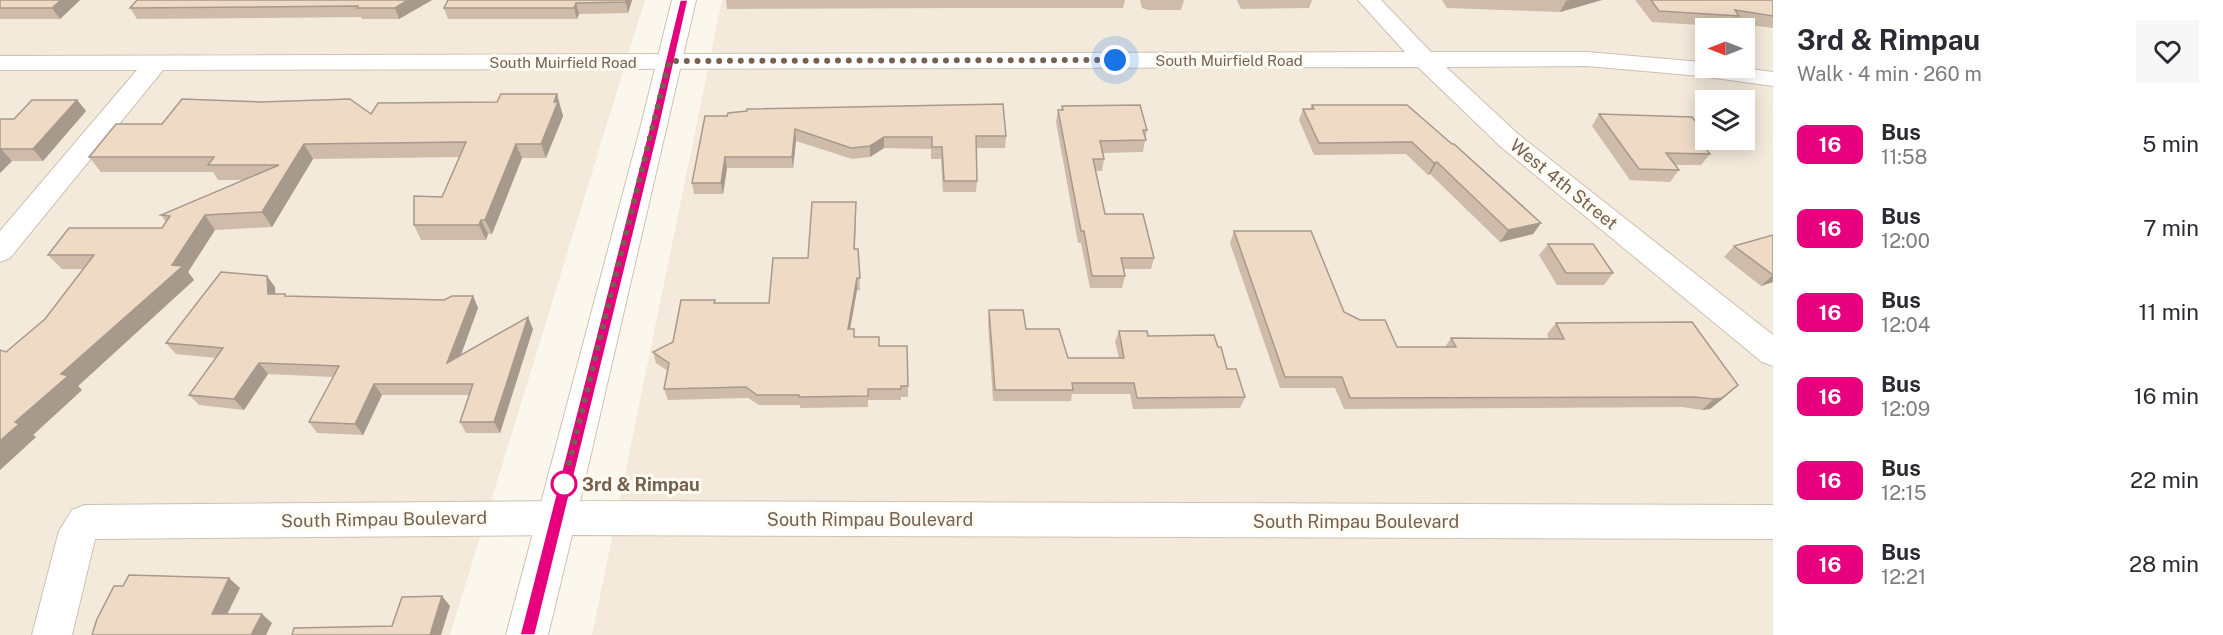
<!DOCTYPE html>
<html lang="en">
<head>
<meta charset="utf-8">
<style>
  body { margin:0; font-family:"Public Sans",sans-serif; background:#f7f7f7; color:#2b2b33; height:100vh; display:flex; flex-direction:column; font-size:22px; white-space:nowrap }
  * { box-sizing:border-box; margin:0 }
  p { font-size:20px; color:#7c7c81 }
  .icon { flex:none; width:33px; height:33px; fill:none; stroke:currentColor; stroke-width:2; stroke-linecap:round; stroke-linejoin:round }
  .map { position:relative; flex:1; overflow:hidden }
  .panel { display:flex; flex-direction:column; background:#fff; width:450px }
  .panel>* { flex:none }
  .badge { padding:0 12px; border-radius:9px; font-size:21px; line-height:39px }
  .needle { width:39px; rotate:270deg }
  .buttons { position:absolute; left:1695px; top:18px; display:grid; gap:12px }
  .buttons a { display:grid; place-items:center; width:60px; height:60px; border-radius:0px; background:#fff; box-shadow:0 3px 15px #0003; font-size:30px }
  .you { position:absolute; width:30px; height:30px; margin:-15px; border:4px solid #fff; border-radius:50%; background:#1a73e8; box-shadow:0 0 0 9px #1a73e833 }
  .map>.badge { position:absolute; translate:-50% -50%; box-shadow:0 0 0 3px #fff }
  .round { display:grid; place-items:center; flex:none; width:63px; height:63px; border-radius:0px; background:#f7f7f7 }
  .summary { display:flex; align-items:center; justify-content:space-between; height:102px; padding:0 24px }
  h1 { font-size:28px; font-weight:700; line-height:45px }
  ul { padding:0; list-style:none }
  li { display:flex; align-items:center; gap:18px; height:84px; padding:0 24px }
  li div { flex:1 }
  li b { display:block; font-size:22px }
  li em { font-style:normal }
  li .badge { min-width:66px; font-weight:700; text-align:center }
  main { display:flex; flex:1; min-height:0 }
  .map>svg:first-child { display:block }
  .residential { fill:#f3eadb; fill-rule:evenodd }
  .lines { fill:none; stroke-linecap:round; stroke-linejoin:round }
  .street-casing { stroke:#cec0b2; stroke-width:2 }
  .secondary-casing { stroke:#d0c1b0; stroke-width:2 }
  .street { fill:#fff; fill-rule:evenodd }
  .secondary { fill:#fff; fill-rule:evenodd }
  .wall { fill:#cebbaa }
  .shaded-wall { fill:#a7998b }
  .building { fill:#efdac6; stroke:#a7998b; stroke-width:1.5 }
  .line { fill:#e6007e; stroke:#fff; stroke-width:1.5 }
  .walk { stroke:#766150; stroke-width:6; stroke-dasharray:0 10.8 }
  .stop-dot { fill:#fff; stroke:#e6007e; stroke-width:3 }
  .labels { text-anchor:middle; dominant-baseline:central; stroke-width:6; stroke-linejoin:round; paint-order:stroke }
  .far-street-label { font-size:15px; fill:#766150; stroke:#fefbf3 }
  .street-label { font-size:18px; fill:#766150; stroke:#fefbf3 }
  .stop-label { font-size:18px; font-weight:bold; fill:#766150; stroke:#fefbf3; text-anchor:start }
</style>
</head>
<body>
<main>
<div class="map">
<svg width="1773" height="635" viewBox="0 0 1773 635">
  <rect width="100%" height="100%" fill="#fcf7ed"/>
  <g class="residential">
    <polygon points="0,0 645,0 450,635 0,635"/>
    <path d="M722,0H1773V635H592ZM1706,28H1744V68H1706ZM1706,100H1744V140H1706Z"/>
  </g>
  <g class="lines">
    <g class="street-casing">
      <g id="street">
        <polygon points="1358,0 1381,0 1431,52 1587,52 1701,62 1706,62 1706,68 1743,68 1773,72 1773,86 1701,76 1587,66 1446,67 1518,134 1773,335 1773,366 1762,362 1500,146 1418,67 163,70 10,258 0,262 0,231 137,70 0,70 0,56 1405,52"/>
        <polygon points="556,501 569,506 575,518 569,530 556,535 95,539 72,635 32,635 59,531 72,510 85,505"/>
      </g>
    </g>
    <g class="secondary-casing">
      <polygon id="secondary" points="672,0 696,0 580,501 1773,505 1773,539 572,535 548,635 506,635 640,129"/>
    </g>
    <use href="#street" class="street"/>
    <use href="#secondary" class="secondary"/>
  </g>
  <g class="wall">
    <polygon points="0,0 80,0 60,19 0,19"/>
    <polygon points="137,0 432,0 399,19 362,19 361,17 137,19 130,8"/>
    <polygon points="632,0 628,13 579,14 577,19 448,19 444,8"/>
    <polygon points="726,0 1125,0 1123,8 965,8 727,9"/>
    <polygon points="1140,0 1184,0 1181,10 1148,10 1142,8"/>
    <polygon points="1237,0 1312,0 1309,8 1241,9"/>
    <polygon points="1442,0 1602,0 1560,12 1447,8"/>
    <polygon points="1635,0 1773,0 1773,28 1734,23 1731,27 1652,22"/>
    <polygon points="77,100 86,111 43,161 12,161 0,173 0,119 14,119"/>
    <polygon points="1312,105 1407,105 1541,223 1533,234 1500,242 1430,174 1428,175 1406,154 1314,155 1299,120 1303,109 1310,109"/>
    <polygon points="1062,106 1147,130 1143,152 1103,153 1104,159 1102,171 1095,171 1105,214 1154,258 1151,269 1124,269 1125,276 1122,288 1090,288 1081,243 1078,243 1056,122 1058,110 1061,110"/>
    <polygon points="561,108 561,110 563,116 546,158 522,158 492,234 488,234 486,240 421,240 414,225 442,197 459,157 313,159 272,227 215,230 188,272 194,280 78,386 82,390 33,435 36,437 0,470 6,352 45,319 83,269 62,269 48,255 162,228 166,222 161,215 245,180 218,180 213,172 101,172 89,157 162,124 371,114"/>
    <polygon points="1599,114 1711,143 1706,149 1710,154 1701,165 1675,165 1679,170 1670,182 1630,180 1592,126"/>
    <polygon points="727,116 1006,136 1005,148 976,148 977,181 976,192 943,192 941,159 931,159 931,149 884,148 870,157 852,159 796,141 793,168 727,168 723,194 694,194 692,183"/>
    <polygon points="856,214 855,249 858,249 860,290 857,290 850,329 854,337 879,346 908,386 908,397 901,397 901,400 868,400 868,407 800,408 800,405 759,405 748,398 668,400 664,389 668,371 656,363 653,352 673,342 715,300 715,303 769,303 808,258"/>
    <polygon points="1234,231 1344,312 1397,347 1445,347 1451,338 1549,339 1547,334 1556,323 1726,396 1710,409 1702,410 1682,407 1344,409 1335,388 1280,388 1230,243"/>
    <polygon points="1773,235 1773,282 1761,286 1724,257 1734,246"/>
    <polygon points="1548,244 1613,273 1604,285 1557,285 1539,255"/>
    <polygon points="275,287 275,294 285,294 286,296 444,300 473,296 478,308 460,356 533,329 500,433 466,433 460,422 469,395 382,395 363,435 317,433 309,422 333,377 268,374 244,410 199,405 189,395 216,358 176,354 166,343"/>
    <polygon points="989,310 1026,329 1068,358 1119,358 1115,342 1119,331 1218,347 1227,369 1245,397 1240,408 1133,409 1130,394 1072,394 1071,401 993,401 988,322"/>
  </g>
  <g class="shaded-wall">
    <polygon points="61,0 80,0 60,19 52,8"/>
    <polygon points="408,0 432,0 399,19 395,8"/>
    <polygon points="626,0 632,0 628,13 626,2"/>
    <polygon points="1569,0 1602,0 1560,12 1566,1"/>
    <polygon points="576,3 579,14 577,19 574,8"/>
    <polygon points="557,94 563,116 546,158 541,144"/>
    <polygon points="77,100 86,111 43,161 33,149"/>
    <polygon points="795,129 796,141 793,168 792,157"/>
    <polygon points="884,137 884,148 870,157 870,146"/>
    <polygon points="304,144 313,159 272,227 262,212"/>
    <polygon points="516,144 522,158 492,234 485,220"/>
    <polygon points="1,149 12,161 0,173 0,151"/>
    <polygon points="725,157 727,168 723,194 721,183"/>
    <polygon points="1437,162 1430,174 1428,175 1434,163"/>
    <polygon points="205,215 215,230 188,272 194,280 78,386 82,390 33,435 36,437 0,470 0,441 15,422 61,374 172,265"/>
    <polygon points="481,220 488,234 486,240 479,225"/>
    <polygon points="1541,223 1533,234 1500,242 1508,230"/>
    <polygon points="1773,275 1773,282 1761,286"/>
    <polygon points="267,276 275,287 276,305 268,294"/>
    <polygon points="857,278 857,290 848,340 848,329"/>
    <polygon points="473,296 478,308 454,374 447,363"/>
    <polygon points="528,317 533,329 500,433 494,422"/>
    <polygon points="259,363 268,374 244,410 234,399"/>
    <polygon points="374,384 382,395 363,435 355,424"/>
    <polygon points="1738,385 1726,396 1710,409 1702,410 1714,399"/>
    <polygon points="229,578 240,588 223,623 212,614"/>
    <polygon points="442,596 450,606 441,635 430,635"/>
    <polygon points="262,614 272,623 266,635 251,635"/>
  </g>
  <g class="building">
    <polygon points="0,0 61,0 52,8 0,8"/>
    <polygon points="137,0 408,0 395,8 357,8 358,6 130,8"/>
    <polygon points="448,0 626,0 626,2 576,3 574,8 444,8"/>
    <polygon points="1651,0 1773,0 1773,16 1735,10 1739,16 1659,11"/>
    <polygon points="501,94 557,94 554,102 558,102 541,144 516,144 485,220 481,220 479,225 414,225 414,196 442,197 466,142 304,144 262,212 205,215 172,265 183,266 61,374 68,376 15,422 19,424 0,441 0,350 6,352 45,319 94,255 48,255 69,228 162,228 170,216 161,215 279,165 208,165 214,157 89,157 116,124 162,124 182,99 260,102 350,99 371,114 378,103 497,102"/>
    <polygon points="32,100 77,100 33,149 1,149 0,151 0,119 14,119"/>
    <polygon points="1003,104 1006,136 976,136 977,181 944,181 942,147 932,147 932,137 884,137 870,146 851,148 795,129 792,157 725,157 721,183 692,183 705,116 727,116 728,113 747,111 747,109"/>
    <polygon points="1140,105 1147,130 1143,130 1146,140 1100,141 1104,159 1093,159 1105,214 1143,214 1154,258 1121,258 1125,276 1092,276 1084,231 1081,231 1058,110 1063,110 1062,106"/>
    <polygon points="1312,105 1407,105 1452,144 1454,144 1541,223 1508,230 1437,162 1434,163 1412,142 1319,143 1303,109 1314,109"/>
    <polygon points="1599,114 1692,117 1706,135 1706,140 1709,140 1711,143 1701,142 1710,154 1666,153 1679,170 1639,169"/>
    <polygon points="812,202 856,202 854,249 858,249 860,278 857,278 848,329 854,329 854,337 879,337 879,346 907,346 908,386 901,386 901,389 868,389 868,396 799,397 799,395 757,395 746,387 664,389 669,363 653,352 673,342 681,300 715,300 714,303 769,303 773,258 808,258"/>
    <polygon points="1234,231 1311,231 1344,312 1360,320 1385,320 1397,347 1456,347 1451,338 1564,339 1556,323 1692,322 1738,385 1722,398 1714,399 1694,397 1350,398 1342,377 1285,377"/>
    <polygon points="1773,235 1773,275 1734,246"/>
    <polygon points="1548,244 1593,244 1613,273 1566,273"/>
    <polygon points="221,272 267,276 268,294 285,294 285,296 444,300 452,296 473,296 447,363 528,317 494,422 460,422 473,384 374,384 355,424 309,422 339,366 259,363 234,399 189,395 223,348 166,343"/>
    <polygon points="989,310 1023,310 1026,329 1059,329 1068,358 1124,358 1119,331 1147,331 1148,336 1214,335 1218,347 1221,347 1227,369 1236,369 1245,397 1137,398 1134,383 1072,383 1073,390 995,390"/>
    <polygon points="129,575 229,578 212,614 262,614 251,635 92,635 97,619 114,586 123,586"/>
    <polygon points="442,596 430,635 292,635 294,628 392,626 402,597"/>
  </g>
  <polygon class="line" points="680,0 688,0 659,129 535,635 520,635 649,129"/>
  <g class="lines">
    <polyline class="walk" points="564,484 669,61 1115,60"/>
  </g>
  <circle class="stop-dot" cx="564" cy="484" r="12"/>
  <g class="labels">
    <g class="far-street-label">
      <text x="1229" y="60">South Muirfield Road</text>
      <text x="563" y="62">South Muirfield Road</text>
    </g>
    <g class="street-label">
      <text transform="translate(1564 184) rotate(39)">West 4th Street</text>
      <text transform="translate(384 519) rotate(-1)">South Rimpau Boulevard</text>
      <text x="870" y="519">South Rimpau Boulevard</text>
      <text x="1356" y="521">South Rimpau Boulevard</text>
    </g>
    <g class="stop-label">
      <text x="582" y="484">3rd &amp; Rimpau</text>
    </g>
  </g>
</svg>
<div class="buttons">
<a><svg class="needle" viewBox="-14 -14 28 28"><path d="M0-13l5 13h-10z" fill="#e53935"/><path d="M0 13l5-13h-10z" fill="#7c7c81"/></svg></a>
<a><svg class="icon" aria-label="layers" viewBox="0 0 24 24"><path d="M12 4l9 5-9 5-9-5zM3 14l9 5 9-5"/></svg></a>
</div>
<div class="you" style="left:1115px;top:60px"></div>
</div>
<section class="panel">
<div class="summary"><div><h1>3rd &amp; Rimpau</h1><p>Walk · 4 min · 260 m</p></div><a class="round"><svg class="icon" aria-label="heart" viewBox="0 0 24 24"><path d="M12 20l-8-8c-3-5 5-10 8-4 3-6 11-1 8 4z"/></svg></a></div>
<ul>
<li><span class="badge" style="background:#e6007e;color:#fff">16</span><div><b>Bus</b><p>11:58</p></div><em>5 min</em></li>
<li><span class="badge" style="background:#e6007e;color:#fff">16</span><div><b>Bus</b><p>12:00</p></div><em>7 min</em></li>
<li><span class="badge" style="background:#e6007e;color:#fff">16</span><div><b>Bus</b><p>12:04</p></div><em>11 min</em></li>
<li><span class="badge" style="background:#e6007e;color:#fff">16</span><div><b>Bus</b><p>12:09</p></div><em>16 min</em></li>
<li><span class="badge" style="background:#e6007e;color:#fff">16</span><div><b>Bus</b><p>12:15</p></div><em>22 min</em></li>
<li><span class="badge" style="background:#e6007e;color:#fff">16</span><div><b>Bus</b><p>12:21</p></div><em>28 min</em></li>
</ul>
</section>
</main>
</body>
</html>
